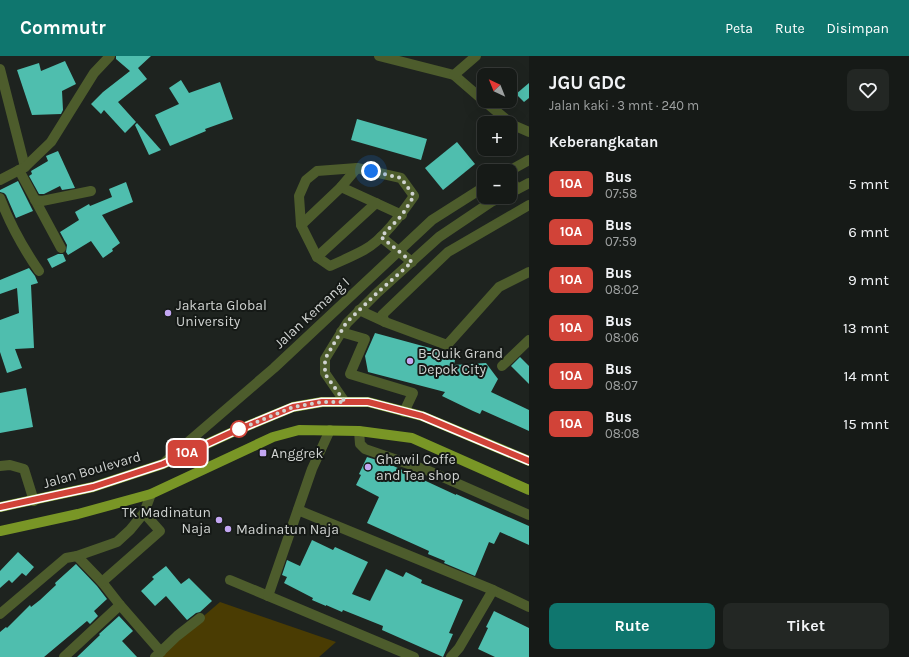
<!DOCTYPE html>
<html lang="id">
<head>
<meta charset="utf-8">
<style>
  body { margin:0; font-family:Karla,sans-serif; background:#232724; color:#f1f3f6; height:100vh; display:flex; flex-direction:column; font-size:15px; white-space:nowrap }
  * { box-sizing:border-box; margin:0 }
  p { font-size:13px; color:#9ea1a1 }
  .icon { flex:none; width:22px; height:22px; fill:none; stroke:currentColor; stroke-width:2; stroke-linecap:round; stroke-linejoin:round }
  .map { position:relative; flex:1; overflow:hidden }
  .details { display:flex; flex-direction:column; background:#161a17; width:380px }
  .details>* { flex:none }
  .badge { padding:0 8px; border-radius:6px; font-size:14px; line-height:26px }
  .needle { width:26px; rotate:317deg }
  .buttons { position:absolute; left:477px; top:12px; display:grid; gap:8px }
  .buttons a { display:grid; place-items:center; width:40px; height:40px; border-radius:8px; background:#161a17; box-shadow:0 4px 16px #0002,0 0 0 1px #353836; font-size:20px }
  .you { position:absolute; width:20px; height:20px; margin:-10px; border:3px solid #fff; border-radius:50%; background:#1a73e8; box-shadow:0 0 0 6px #1a73e833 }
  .map>.badge { position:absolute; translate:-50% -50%; box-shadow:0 0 0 2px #fff }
  h2 { padding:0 20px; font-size:15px; line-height:36px }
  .round { display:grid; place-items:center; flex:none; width:42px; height:42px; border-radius:8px; background:#232724 }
  .summary { display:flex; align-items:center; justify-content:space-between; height:68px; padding:0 20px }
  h1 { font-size:19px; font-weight:700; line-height:30px }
  .action { display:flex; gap:8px; margin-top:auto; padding:8px 20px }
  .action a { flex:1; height:46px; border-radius:8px; background:#0f766e; color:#fff; font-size:16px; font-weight:700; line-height:46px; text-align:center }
  .action a+a { background:#232724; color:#f1f3f6 }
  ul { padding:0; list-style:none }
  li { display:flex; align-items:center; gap:12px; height:48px; padding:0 20px }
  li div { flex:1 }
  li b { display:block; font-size:15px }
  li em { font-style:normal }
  li .badge { min-width:44px; font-weight:700; text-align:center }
  header { display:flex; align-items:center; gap:24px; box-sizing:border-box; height:56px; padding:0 20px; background:#0f766e; color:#fff }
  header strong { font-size:19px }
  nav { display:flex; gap:22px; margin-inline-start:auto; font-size:14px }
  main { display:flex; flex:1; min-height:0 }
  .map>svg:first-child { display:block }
  .green { fill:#4a3c03 }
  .building { fill:#4fbeae }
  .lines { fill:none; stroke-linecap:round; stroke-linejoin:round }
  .minor { stroke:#4d5c2c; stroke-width:10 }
  .major { stroke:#799626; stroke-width:10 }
  .line-casing { stroke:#fff; stroke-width:9 }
  .line { stroke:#d14338; stroke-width:6 }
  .walk { stroke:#d0d3d1; stroke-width:4; stroke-dasharray:0 7.2 }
  .poi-dot { fill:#c3a7f2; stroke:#151916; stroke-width:1.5 }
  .stop-dot { fill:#fff; stroke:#d14338; stroke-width:2 }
  .labels { text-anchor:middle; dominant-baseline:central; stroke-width:4; stroke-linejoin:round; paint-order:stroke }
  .poi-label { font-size:14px; fill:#d0d3d1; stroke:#151916; text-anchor:start }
  .street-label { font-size:14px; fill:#d0d3d1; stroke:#151916 }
</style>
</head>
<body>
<header>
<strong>Commutr</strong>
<nav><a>Peta</a><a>Rute</a><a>Disimpan</a></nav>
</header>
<main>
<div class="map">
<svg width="529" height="601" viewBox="0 0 529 601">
  <rect width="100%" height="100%" fill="#1e231f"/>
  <polygon class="green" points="220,546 336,586 319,601 156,601"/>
  <g class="building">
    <polygon points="116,0 151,0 138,12 147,23 118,46 136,66 125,77 104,54 101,58 91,48 103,36 130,15 116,3"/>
    <polygon points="65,5 76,28 62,35 63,54 61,58 32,59 17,14 39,7 41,15"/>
    <polygon points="181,24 189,37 220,26 233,63 205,73 206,75 170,90 155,59 179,48 169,32"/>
    <polygon points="529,27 529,42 524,46 516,38"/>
    <polygon points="357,63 427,83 421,104 351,84"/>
    <polygon points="137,67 161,94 149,99 135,69"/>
    <polygon points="457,86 475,108 443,134 425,112"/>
    <polygon points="58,95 75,132 62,134 60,130 44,138 39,138 29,120 32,118 31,115 48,105 46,100"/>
    <polygon points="18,125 33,155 16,162 6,139 4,137 0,136 0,134"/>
    <polygon points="126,126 133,146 102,159 120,187 112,193 113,195 103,202 91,185 68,199 66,196 67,189 60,176 79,164 75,156 89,148 90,150 112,141 109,133"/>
    <polygon points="58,198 63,198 66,205 52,212 47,203"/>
    <polygon points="29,212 35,220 38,227 31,229 34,292 15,293 22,312 7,317 0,296 0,264 19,257 17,232 0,238 0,224"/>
    <polygon points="375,277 456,299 454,309 486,307 498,323 491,336 529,354 529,375 482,354 480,358 473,355 442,340 445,336 368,316 365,300"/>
    <polygon points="520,301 529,310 529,328 511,310"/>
    <polygon points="26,332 33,371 0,377 0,337"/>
    <polygon points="367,401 387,407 456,439 456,438 529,470 529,489 500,476 494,488 489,486 475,520 444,507 445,505 428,498 429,495 367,467 379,441 356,429 361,419 359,418"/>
    <polygon points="312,484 333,494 335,491 368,506 352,538 370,545 386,513 403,521 406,516 422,524 421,527 463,544 449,577 453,578 443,601 382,574 383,570 343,554 342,556 326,549 326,550 312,544 313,542 284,527 287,521 282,519 287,504 300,510"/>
    <polygon points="18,496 34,511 26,520 22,517 12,527 9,524 0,532 0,515"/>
    <polygon points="76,508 97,530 107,543 94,555 98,560 90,568 87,565 44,601 0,601 0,576 6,571 7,572 30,549 31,551 40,544 56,529 55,527"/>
    <polygon points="166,510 181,528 189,522 212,545 200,556 196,557 187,564 166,540 155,550 141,535 154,523 152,521"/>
    <polygon points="494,555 529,572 529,601 495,601 478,593 488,572 486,571"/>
    <polygon points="119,560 133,575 122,585 137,601 77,601 100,579 99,578"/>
  </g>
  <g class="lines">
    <g class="minor">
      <polyline points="379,0 454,19 484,45"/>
      <polyline points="0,13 25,111"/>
      <polyline points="454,19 476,0"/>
      <polyline points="484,45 513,69 529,76"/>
      <path d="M357,112L401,122L414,140C402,157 383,184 364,194C353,200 341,205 330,210L317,201L301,169L299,140L306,124L317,115Z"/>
      <polyline points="19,114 61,192"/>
      <polyline points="509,115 529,104"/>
      <polyline points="510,122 517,133"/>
      <polyline points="0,124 25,111 51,86 94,17 110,0"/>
      <polyline points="341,131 402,159"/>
      <polyline points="510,137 529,127"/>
      <path d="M0,142C10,168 23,192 39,215"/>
      <polyline points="35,144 42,145 91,135"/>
      <polyline points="529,149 448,196 382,259 385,266 447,289 499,231 529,216"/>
      <polyline points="301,169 341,131 357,112"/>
      <polyline points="381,181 412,206"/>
      <polyline points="317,201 376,147"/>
      <polyline points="359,254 385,266"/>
      <polyline points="341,276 365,283 350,318 413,337 404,356"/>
      <polyline points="502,310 529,284"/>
      <polyline points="345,346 325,317 325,303 347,267 377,237 439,181 491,146 501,141"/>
      <polyline points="359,375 360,388 365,393 429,415 529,459"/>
      <polyline points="166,405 274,312 432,164 484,131"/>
      <polyline points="0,410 10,409 24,413 34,445"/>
      <polyline points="298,454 493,534 529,551"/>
      <polyline points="77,500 102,526 120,549"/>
      <polyline points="230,524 414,601"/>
      <polyline points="102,526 160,475 144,457"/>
      <polyline points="268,540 312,413 330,374"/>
      <polyline points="0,558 66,502 77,500 117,486 130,474 144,457 151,438"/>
      <polyline points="64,601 120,549 161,596"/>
      <polyline points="155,601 177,580 200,562"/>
      <polyline points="451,601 459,592 493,534"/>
    </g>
    <g class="major">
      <polyline points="0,451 93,431 163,408 235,375 293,351 322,346 368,346 422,360 529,405"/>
      <polyline points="0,475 78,458 151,438 273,381 299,374 359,375 412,382 529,434"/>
    </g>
  </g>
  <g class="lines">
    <g class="line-casing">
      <polyline id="line" points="0,451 93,431 163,408 235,375 293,351 322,346 368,346 422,360 529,405"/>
    </g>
    <use href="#line" class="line"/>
    <polyline class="walk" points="239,373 235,375 293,351 322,346 345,346 325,318 325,303 346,267 377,237 412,206 381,181 402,159 414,140 401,122 371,115"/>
  </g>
  <g class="poi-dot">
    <circle cx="168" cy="257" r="4"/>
    <circle cx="410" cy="305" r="4"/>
    <rect x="259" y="393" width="8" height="8" rx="2"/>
    <circle cx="368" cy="411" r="4"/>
    <circle cx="219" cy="464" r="4"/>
    <circle cx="228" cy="473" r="4"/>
  </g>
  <circle class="stop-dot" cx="239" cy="373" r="8"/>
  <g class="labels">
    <g class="poi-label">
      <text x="176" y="249">Jakarta Global<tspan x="176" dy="16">University</tspan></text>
      <text x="418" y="297">B-Quik Grand<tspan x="418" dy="16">Depok City</tspan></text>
      <text x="271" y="397">Anggrek</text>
      <text x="376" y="403">Ghawil Coffe<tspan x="376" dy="16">and Tea shop</tspan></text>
      <text x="211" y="456" text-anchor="end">TK Madinatun<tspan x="211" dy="16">Naja</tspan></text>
      <text x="236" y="473">Madinatun Naja</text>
    </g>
    <g class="street-label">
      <text transform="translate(312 257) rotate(-43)">Jalan Kemang I</text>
      <text transform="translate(92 414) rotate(-16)">Jalan Boulevard</text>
    </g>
  </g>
</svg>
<div class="buttons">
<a><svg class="needle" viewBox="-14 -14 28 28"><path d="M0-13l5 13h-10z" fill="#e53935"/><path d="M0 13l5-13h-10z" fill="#9ea1a1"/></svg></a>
<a>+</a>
<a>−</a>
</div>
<div class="you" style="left:371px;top:115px"></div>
<b class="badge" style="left:187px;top:397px;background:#d14338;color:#fff">10A</b>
</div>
<section class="details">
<div class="summary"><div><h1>JGU GDC</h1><p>Jalan kaki · 3 mnt · 240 m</p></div><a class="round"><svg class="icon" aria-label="heart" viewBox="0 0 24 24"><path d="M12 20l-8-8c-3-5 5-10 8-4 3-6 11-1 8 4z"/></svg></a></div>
<h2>Keberangkatan</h2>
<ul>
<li><span class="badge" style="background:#d14338;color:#fff">10A</span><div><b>Bus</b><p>07:58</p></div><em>5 mnt</em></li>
<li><span class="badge" style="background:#d14338;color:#fff">10A</span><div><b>Bus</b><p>07:59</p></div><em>6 mnt</em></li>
<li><span class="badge" style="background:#d14338;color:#fff">10A</span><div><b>Bus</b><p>08:02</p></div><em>9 mnt</em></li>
<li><span class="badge" style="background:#d14338;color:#fff">10A</span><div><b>Bus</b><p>08:06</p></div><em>13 mnt</em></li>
<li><span class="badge" style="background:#d14338;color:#fff">10A</span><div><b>Bus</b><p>08:07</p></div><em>14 mnt</em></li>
<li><span class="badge" style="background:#d14338;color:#fff">10A</span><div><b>Bus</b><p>08:08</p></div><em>15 mnt</em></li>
</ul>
<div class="action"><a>Rute</a><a>Tiket</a></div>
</section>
</main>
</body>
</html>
